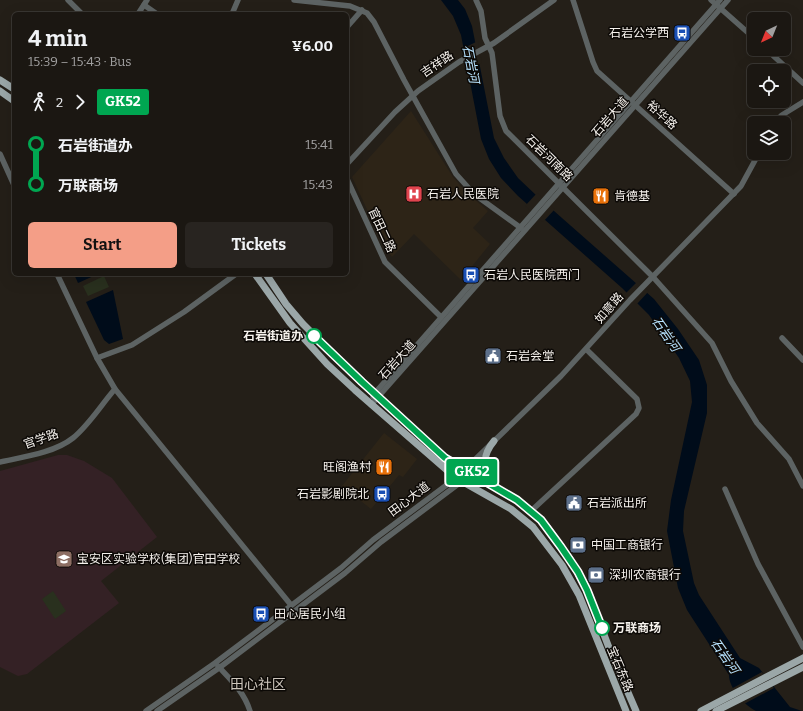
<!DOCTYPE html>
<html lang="en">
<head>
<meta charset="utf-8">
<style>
  body { margin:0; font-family:Bitter,"Noto Sans SC",serif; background:#282420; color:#f1f3f6; height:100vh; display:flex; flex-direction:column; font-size:15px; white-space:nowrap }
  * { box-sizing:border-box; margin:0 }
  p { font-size:13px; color:#a09f9f }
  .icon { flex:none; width:22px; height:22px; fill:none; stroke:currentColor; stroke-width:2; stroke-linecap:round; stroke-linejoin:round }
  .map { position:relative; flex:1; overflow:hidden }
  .drawer { position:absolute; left:12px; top:12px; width:337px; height:264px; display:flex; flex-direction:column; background:#1b1712; border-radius:6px; box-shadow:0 4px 16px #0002,0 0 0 1px #393632 }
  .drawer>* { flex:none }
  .badge { padding:0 8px; border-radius:3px; font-size:14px; line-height:26px }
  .needle { width:26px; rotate:223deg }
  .tools { position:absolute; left:747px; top:12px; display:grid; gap:8px }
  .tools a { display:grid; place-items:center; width:44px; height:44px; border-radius:6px; background:#1b1712; box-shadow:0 4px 16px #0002,0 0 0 1px #393632; font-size:20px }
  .map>.badge { position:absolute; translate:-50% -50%; box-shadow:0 0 0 2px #fff }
  .legs { display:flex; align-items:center; gap:6px; height:44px; padding:0 16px; font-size:13px }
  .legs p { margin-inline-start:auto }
  .overview { display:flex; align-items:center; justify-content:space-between; height:68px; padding:0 16px }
  h1 { font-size:22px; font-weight:700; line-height:30px }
  .cta { display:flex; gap:8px; margin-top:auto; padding:8px 16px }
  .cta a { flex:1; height:46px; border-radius:6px; background:#f49e87; color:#111; font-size:16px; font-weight:700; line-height:46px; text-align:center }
  .cta a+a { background:#282420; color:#f1f3f6 }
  ul { padding:0 16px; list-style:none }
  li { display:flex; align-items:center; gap:14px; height:40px; font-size:15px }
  li i { display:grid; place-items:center; width:6px; height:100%; margin:0 5px; background:currentColor }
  li i::after { content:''; width:10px; height:10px; margin:-5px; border:3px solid; border-radius:50%; background:#1b1712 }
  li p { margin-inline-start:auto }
  li:first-child i { background:linear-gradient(#0000 50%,currentColor 0) }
  li:last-child i { background:linear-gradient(currentColor 50%,#0000 0) }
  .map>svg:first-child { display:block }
  .built { fill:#2d2417 }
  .education { fill:#342125 }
  .green { fill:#29301e }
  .water { fill:#000c1a }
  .pier { fill:#241f18 }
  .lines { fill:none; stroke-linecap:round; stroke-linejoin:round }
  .minor { stroke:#5d6363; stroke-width:5.5 }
  .major { stroke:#9ba7a8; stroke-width:7 }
  .line-1-casing { stroke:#fff; stroke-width:9 }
  .line-1 { stroke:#00a651; stroke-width:6 }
  .stop-1-dot { fill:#fff; stroke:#00a651; stroke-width:2 }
  .labels { text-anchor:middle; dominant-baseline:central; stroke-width:3; stroke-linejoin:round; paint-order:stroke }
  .poi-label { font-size:12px; fill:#f6f2ed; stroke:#0c0906; text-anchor:start }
  .street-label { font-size:12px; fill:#f6f2ed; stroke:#0c0906 }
  .stop-label { font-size:12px; font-weight:bold; fill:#f6f2ed; stroke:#0c0906; text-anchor:end }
  .water-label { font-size:13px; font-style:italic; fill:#b6e1fd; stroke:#0c0906 }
  .quarter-label { font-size:14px; fill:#cec6bd; stroke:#0c0906 }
</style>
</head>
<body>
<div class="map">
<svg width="803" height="711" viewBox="0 0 803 711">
  <rect width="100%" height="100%" fill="#241f18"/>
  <g class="built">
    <polygon points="411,111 453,177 465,191 488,211 473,228 490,244 461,280 414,234 392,257 383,244 352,177"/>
    <polygon points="384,433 417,459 403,477 399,475 371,509 342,486"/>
  </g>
  <polygon class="education" points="58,455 67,455 84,461 112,478 157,537 101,581 119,603 27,674 18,676 0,667 0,471"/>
  <g class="green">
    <polygon points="104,276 109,287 88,296 83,286"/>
    <polygon points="53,591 66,611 55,619 42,599"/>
  </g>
  <g class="water">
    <path d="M441,0H458L465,9L472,26L494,138L504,158L518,178L537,196L654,299L678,329L699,360L707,385V413L684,511L683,531L694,583L699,595L740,658L759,668L790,707L802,711H756C744,705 729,688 729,675L687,610L678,588L667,531L671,500L692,402L690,381L679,358L649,315L622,288L518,196L501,178L489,159L481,139L461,35L453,16Z"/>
    <polygon points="74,274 98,274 78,283"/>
    <polygon points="113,290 123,339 109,344 104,340 86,302"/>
  </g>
  <g class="pier">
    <polygon points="478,41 482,63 466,70 462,49"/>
    <polygon points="537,193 555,209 543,222 525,206"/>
    <polygon points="638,281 649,291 636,305 625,294"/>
    <polygon points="762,672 774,688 744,704 731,689"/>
  </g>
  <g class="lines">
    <g class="minor">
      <polyline points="68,0 82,14"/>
      <polyline points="294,0 350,6 367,13 374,22 404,80 456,174 474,194 521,228"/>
      <polyline points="476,0 481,11 485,38 492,53 500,116 506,131 653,277 712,343 731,381 757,423 789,459 803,486"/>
      <polyline points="573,0 593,62 597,71 734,194"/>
      <polyline points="711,0 754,38"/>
      <polyline points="144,5 157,14"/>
      <polyline points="138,14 147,0"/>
      <polyline points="232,14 238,0"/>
      <polyline points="347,27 362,10"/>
      <polyline points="766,49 803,83"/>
      <polyline points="774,123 782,115 803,102"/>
      <polyline points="0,154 14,185"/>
      <polyline points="347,164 395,112 418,91 459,62 494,43 554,0"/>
      <polyline points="347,179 385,262 441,317"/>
      <polyline points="57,274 97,358 115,389 291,605"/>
      <polyline points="782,338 803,360"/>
      <polyline points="97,358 132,345 184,312 236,274"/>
      <polyline points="373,397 374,394 720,0"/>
      <polyline points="371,405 728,0"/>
      <path d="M0,462C23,457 54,453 73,438C89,425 101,405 115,389"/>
      <polyline points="725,489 758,564 803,647"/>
      <polyline points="531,511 636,414 639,408 637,399 587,350"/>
      <path d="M218,666C231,680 244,692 250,711"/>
      <polyline points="146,711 215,663 341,568 373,540 456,478 561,376 630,300 741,186 759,153"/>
      <polyline points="157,711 219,668 345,573 381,542 461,482 462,478"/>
    </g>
    <g class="major">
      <polyline points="0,80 14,89"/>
      <polyline points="0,91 14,101"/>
      <polyline points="255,274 290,323 327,364 355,390 456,478 511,509 533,527 562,565 579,595 626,711"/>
      <polyline points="266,274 286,304 303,324 362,383 445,458 517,500 533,513 548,528 570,559 587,590 611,653 636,711"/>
      <path d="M492,483C482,469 483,454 494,441"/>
      <polyline points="701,711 803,658"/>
      <polyline points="716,711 803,667"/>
    </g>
  </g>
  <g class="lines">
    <g class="line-1-casing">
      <polyline id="line-1" points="314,336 362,382 445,458 517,500 541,520 561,547 578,572 587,590 602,628"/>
    </g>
    <use href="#line-1" class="line-1"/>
  </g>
  <defs>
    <g id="bus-square" transform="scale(0.9)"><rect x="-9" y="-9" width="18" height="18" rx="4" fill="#1a4fb4" stroke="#0c0906"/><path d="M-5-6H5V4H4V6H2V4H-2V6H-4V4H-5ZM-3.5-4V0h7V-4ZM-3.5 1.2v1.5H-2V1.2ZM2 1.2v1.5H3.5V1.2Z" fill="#fff"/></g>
    <g id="hospital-square" transform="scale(0.9)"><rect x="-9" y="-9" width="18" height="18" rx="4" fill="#e0444e" stroke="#0c0906"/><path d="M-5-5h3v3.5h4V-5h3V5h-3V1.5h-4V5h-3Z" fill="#fff"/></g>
    <g id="restaurant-square" transform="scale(0.9)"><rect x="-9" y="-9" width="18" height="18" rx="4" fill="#e8710a" stroke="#0c0906"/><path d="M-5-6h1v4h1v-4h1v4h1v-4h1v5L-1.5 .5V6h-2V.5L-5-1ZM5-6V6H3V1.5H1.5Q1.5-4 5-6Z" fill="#fff"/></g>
    <g id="civic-square" transform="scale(0.9)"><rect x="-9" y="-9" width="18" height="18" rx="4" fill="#5c6f8a" stroke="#0c0906"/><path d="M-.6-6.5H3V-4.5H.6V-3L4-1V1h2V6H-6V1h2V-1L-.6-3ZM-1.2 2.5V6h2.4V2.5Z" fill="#fff"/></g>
    <g id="bank-square" transform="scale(0.9)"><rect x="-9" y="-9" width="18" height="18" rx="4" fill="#5c6f8a" stroke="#0c0906"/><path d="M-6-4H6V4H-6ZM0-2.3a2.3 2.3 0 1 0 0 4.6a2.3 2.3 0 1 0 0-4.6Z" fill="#fff"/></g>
    <g id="school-square" transform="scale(0.9)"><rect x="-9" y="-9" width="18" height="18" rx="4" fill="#8d6e63" stroke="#0c0906"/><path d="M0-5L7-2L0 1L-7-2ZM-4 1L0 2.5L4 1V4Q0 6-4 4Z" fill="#fff"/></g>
  </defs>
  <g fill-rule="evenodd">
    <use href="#bus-square" x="682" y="33"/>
    <use href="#hospital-square" x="414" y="194"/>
    <use href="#restaurant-square" x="601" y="196"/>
    <use href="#bus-square" x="471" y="275"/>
    <use href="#civic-square" x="493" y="356"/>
    <use href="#restaurant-square" x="384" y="467"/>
    <use href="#bus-square" x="382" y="494"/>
    <use href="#civic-square" x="574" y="503"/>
    <use href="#bank-square" x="578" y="545"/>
    <use href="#school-square" x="64" y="559"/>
    <use href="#bank-square" x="596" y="575"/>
    <use href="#bus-square" x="261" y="614"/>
  </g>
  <g class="stop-1-dot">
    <circle cx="314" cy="336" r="7"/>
    <circle cx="602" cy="628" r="7"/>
  </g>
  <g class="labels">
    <g class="poi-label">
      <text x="669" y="33" text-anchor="end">石岩公学西</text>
      <text x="427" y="194">石岩人民医院</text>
      <text x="614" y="196">肯德基</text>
      <text x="484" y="275">石岩人民医院西门</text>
      <text x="506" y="356">石岩会堂</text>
      <text x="371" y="467" text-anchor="end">旺阁渔村</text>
      <text x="369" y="494" text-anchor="end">石岩影剧院北</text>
      <text x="587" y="503">石岩派出所</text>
      <text x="591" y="545">中国工商银行</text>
      <text x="77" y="559">宝安区实验学校(集团)官田学校</text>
      <text x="609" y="575">深圳农商银行</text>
      <text x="274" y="614">田心居民小组</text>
    </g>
    <g class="street-label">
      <text transform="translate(437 64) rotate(-34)">吉祥路</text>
      <text transform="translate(662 115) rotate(42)">裕华路</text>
      <text transform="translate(610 117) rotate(-49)">石岩大道</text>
      <text transform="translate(549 158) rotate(44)">石岩河南路</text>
      <text transform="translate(382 230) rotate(65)">官田二路</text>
      <text transform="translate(609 308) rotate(-49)">如意路</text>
      <text transform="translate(397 360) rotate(-48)">石岩大道</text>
      <text transform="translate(41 439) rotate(-19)">官学路</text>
      <text transform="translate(409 499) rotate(-37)">田心大道</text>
      <text transform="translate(620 669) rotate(67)">宝石东路</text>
    </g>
    <g class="stop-label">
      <text x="303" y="336">石岩街道办</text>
      <text x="613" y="628" text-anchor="start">万联商场</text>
    </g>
    <g class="water-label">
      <text transform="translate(471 64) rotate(79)">石岩河</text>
      <text transform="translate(666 334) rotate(55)">石岩河</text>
      <text transform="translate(725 656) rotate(55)">石岩河</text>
    </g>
    <g class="quarter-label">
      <text x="258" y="684">田心社区</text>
    </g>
  </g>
</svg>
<div class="tools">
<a><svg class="needle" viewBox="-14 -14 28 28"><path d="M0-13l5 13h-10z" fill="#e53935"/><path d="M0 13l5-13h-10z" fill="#a09f9f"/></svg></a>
<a><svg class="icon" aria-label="locate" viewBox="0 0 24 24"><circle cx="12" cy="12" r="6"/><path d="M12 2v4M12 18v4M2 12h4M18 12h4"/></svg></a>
<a><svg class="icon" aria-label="layers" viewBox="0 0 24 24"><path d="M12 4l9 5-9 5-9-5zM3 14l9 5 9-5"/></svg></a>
</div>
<b class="badge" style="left:472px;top:472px;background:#00a651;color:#fff">GK52</b>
<section class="drawer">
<div class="overview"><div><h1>4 min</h1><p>15:39 – 15:43 · Bus</p></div><b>¥6.00</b></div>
<div class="legs"><svg class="icon" aria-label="walk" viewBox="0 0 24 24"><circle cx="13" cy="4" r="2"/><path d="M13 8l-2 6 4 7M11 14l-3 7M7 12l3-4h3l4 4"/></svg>2<svg class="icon" aria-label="forward" viewBox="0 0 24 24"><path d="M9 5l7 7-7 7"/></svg><b class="badge" style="background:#00a651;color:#fff">GK52</b></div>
<ul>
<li><i style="color:#00a651"></i><b>石岩街道办</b><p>15:41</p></li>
<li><i style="color:#00a651"></i><b>万联商场</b><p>15:43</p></li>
</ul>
<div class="cta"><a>Start</a><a>Tickets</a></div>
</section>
</div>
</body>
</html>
